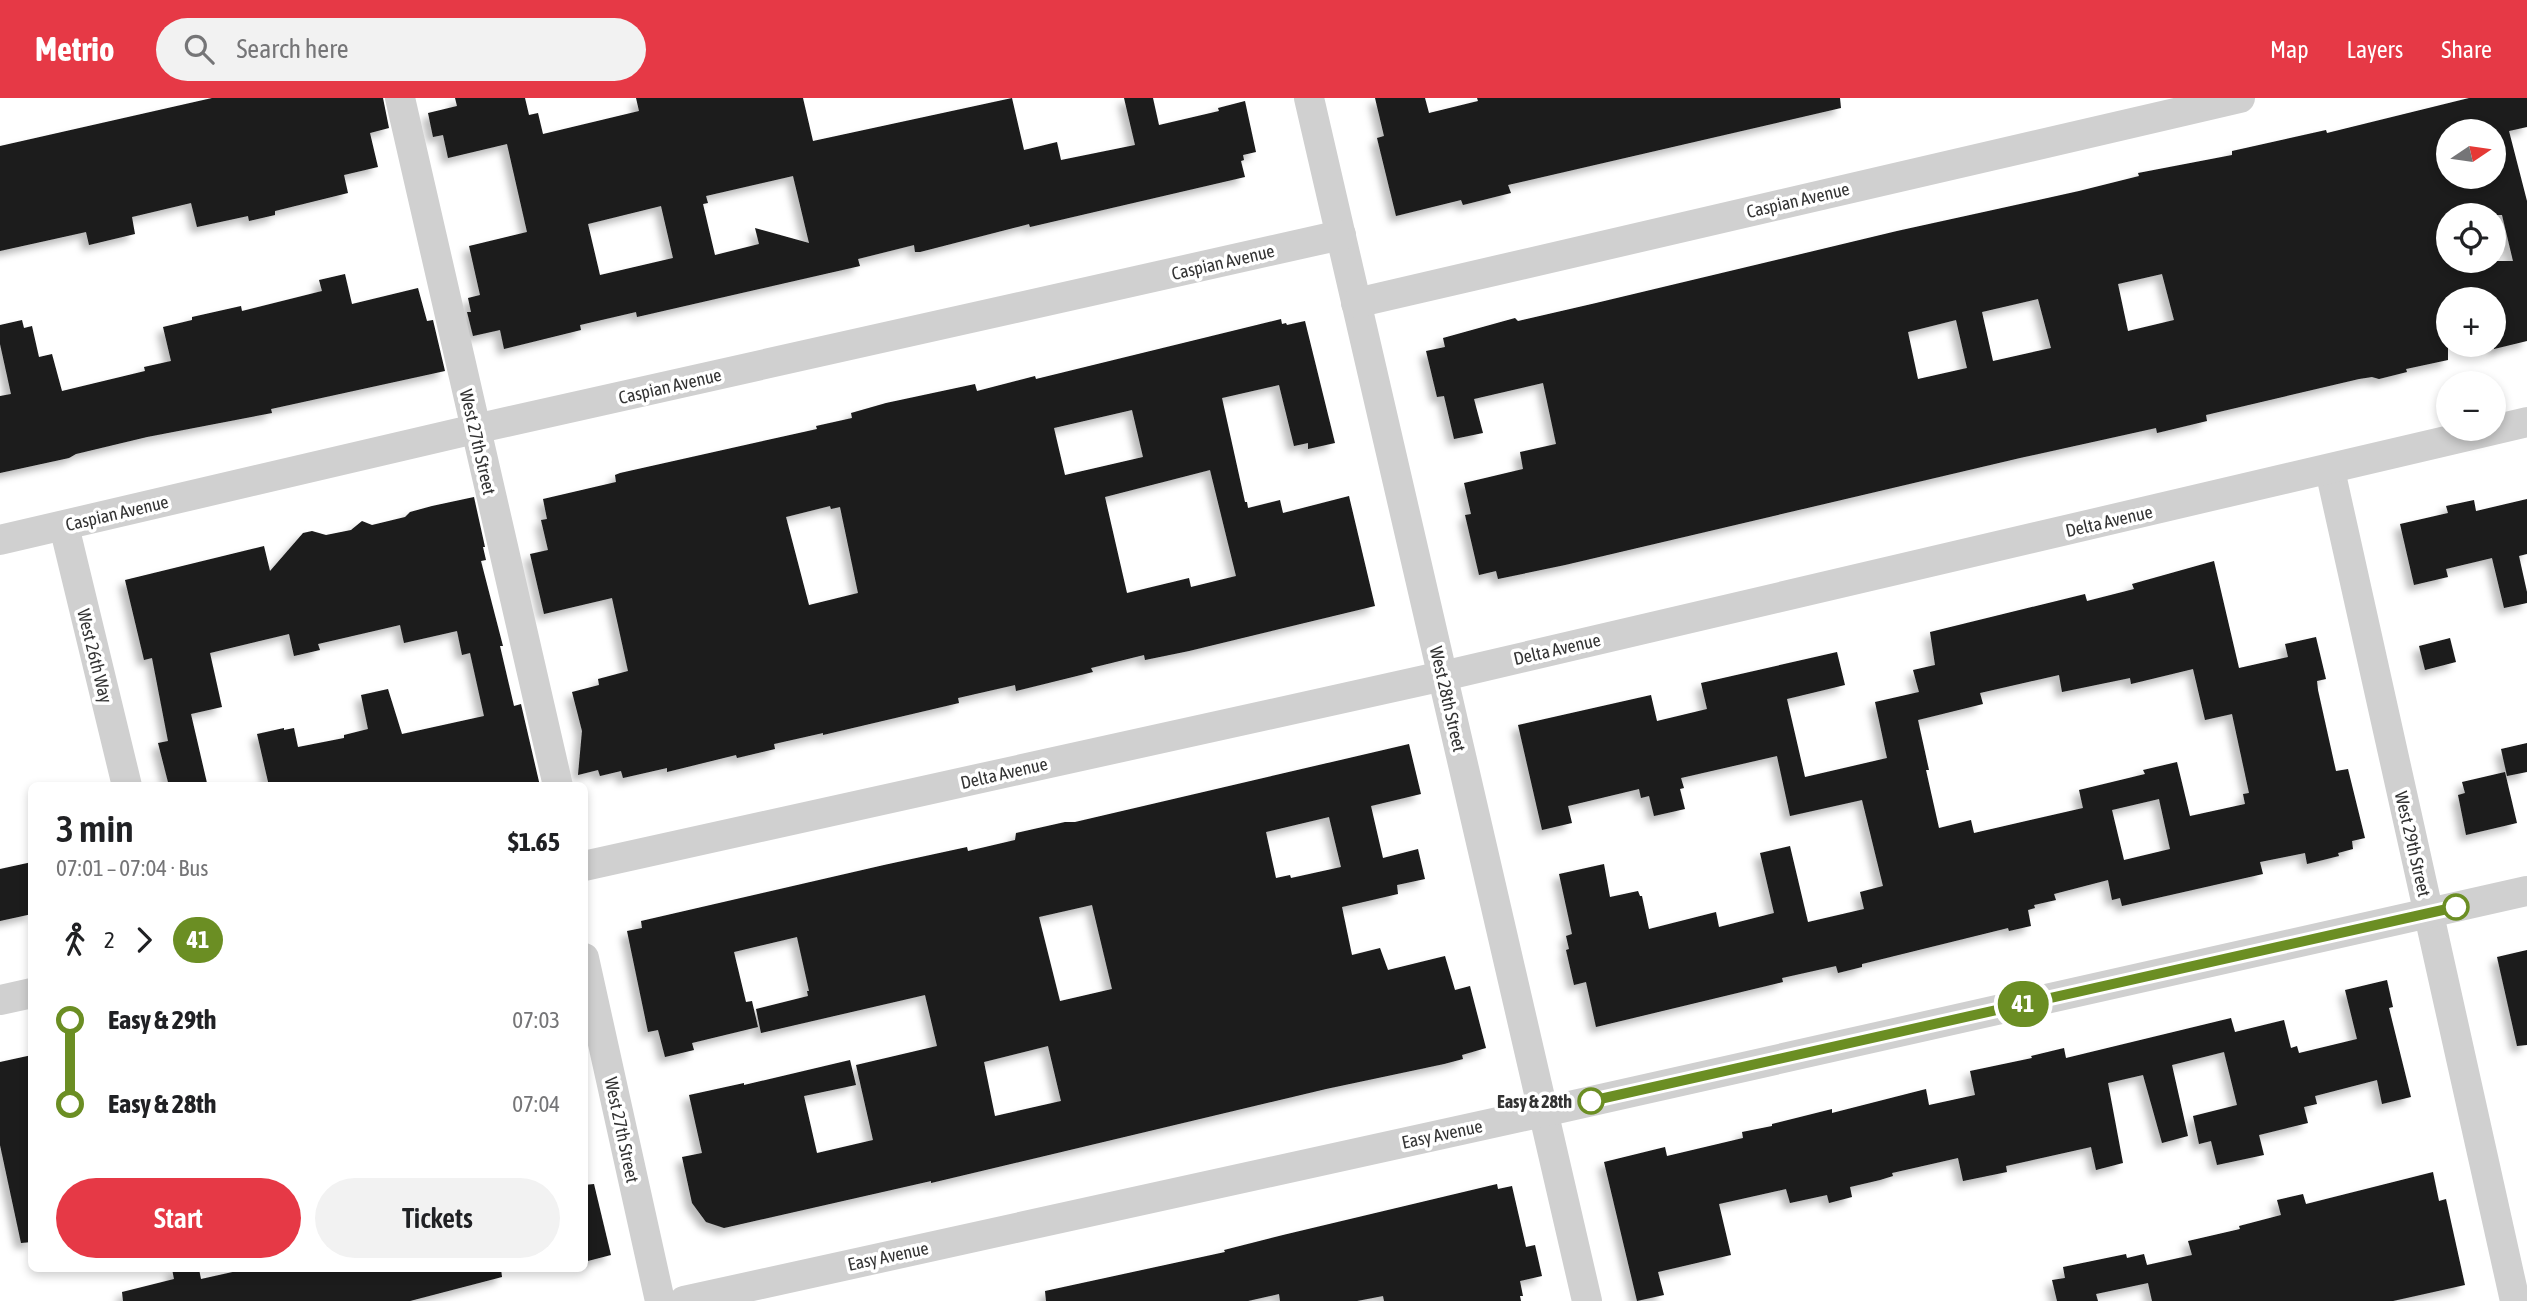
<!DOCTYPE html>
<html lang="en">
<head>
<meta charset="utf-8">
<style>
  body { margin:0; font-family:"Asap Condensed",sans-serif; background:#f2f2f2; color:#202124; height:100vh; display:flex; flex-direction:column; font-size:26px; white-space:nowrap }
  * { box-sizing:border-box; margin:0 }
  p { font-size:23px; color:#757577 }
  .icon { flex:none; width:38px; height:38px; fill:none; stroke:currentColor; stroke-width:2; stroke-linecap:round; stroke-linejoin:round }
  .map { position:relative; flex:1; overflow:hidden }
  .panel { position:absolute; left:28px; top:684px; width:560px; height:490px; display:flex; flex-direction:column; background:#fff; border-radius:10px; box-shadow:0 4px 10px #0003 }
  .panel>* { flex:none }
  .badge { padding:0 14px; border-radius:23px; font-size:24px; line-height:46px }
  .needle { width:46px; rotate:77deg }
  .buttons { position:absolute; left:2436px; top:21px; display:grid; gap:14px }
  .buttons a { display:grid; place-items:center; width:70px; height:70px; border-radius:50%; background:#fff; box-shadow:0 4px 10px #0003; font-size:35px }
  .map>.badge { position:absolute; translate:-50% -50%; box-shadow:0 0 0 4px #fff }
  .legs { display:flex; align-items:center; gap:10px; height:77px; padding:0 28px; font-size:23px }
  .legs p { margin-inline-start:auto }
  .head { display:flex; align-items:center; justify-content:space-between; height:119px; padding:0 28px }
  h1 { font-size:38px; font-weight:600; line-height:52px }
  .button { display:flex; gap:14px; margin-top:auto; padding:14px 28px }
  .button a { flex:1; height:80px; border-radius:42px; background:#e63946; color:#fff; font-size:28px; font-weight:600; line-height:80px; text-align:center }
  .button a+a { background:#f2f2f2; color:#202124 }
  ul { padding:0 28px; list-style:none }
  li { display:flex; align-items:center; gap:24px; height:84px; font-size:26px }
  li i { display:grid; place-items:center; width:10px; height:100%; margin:0 9px; background:currentColor }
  li i::after { content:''; width:18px; height:18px; margin:-9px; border:5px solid; border-radius:50%; background:#fff }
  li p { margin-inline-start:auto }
  li:first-child i { background:linear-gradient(#0000 50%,currentColor 0) }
  li:last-child i { background:linear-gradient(currentColor 50%,#0000 0) }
  header { display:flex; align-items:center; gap:42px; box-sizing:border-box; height:98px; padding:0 35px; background:#e63946; color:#fff }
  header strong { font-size:33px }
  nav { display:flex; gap:38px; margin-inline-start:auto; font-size:24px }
  .search { width:490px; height:63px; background:#f2f2f2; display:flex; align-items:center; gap:18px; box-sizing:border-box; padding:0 24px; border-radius:38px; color:#757577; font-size:26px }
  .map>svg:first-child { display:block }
  .building { fill:#1a1a1a; fill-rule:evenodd; filter:url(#shadow) }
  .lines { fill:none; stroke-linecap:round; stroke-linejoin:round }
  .minor { stroke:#d0d0d0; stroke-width:30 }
  .line-1-casing { stroke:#fff; stroke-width:16 }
  .line-1 { stroke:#6b8e23; stroke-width:10 }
  .stop-1-dot { fill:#fff; stroke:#6b8e23; stroke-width:3.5 }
  .labels { text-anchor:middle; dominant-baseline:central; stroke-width:7; stroke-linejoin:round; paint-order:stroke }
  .street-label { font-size:18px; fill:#333; stroke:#fff }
  .stop-label { font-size:18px; font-weight:bold; fill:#333; stroke:#fff; text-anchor:end }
</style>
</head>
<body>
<header>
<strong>Metrio</strong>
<div class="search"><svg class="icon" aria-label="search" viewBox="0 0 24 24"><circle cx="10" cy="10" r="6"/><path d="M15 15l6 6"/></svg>Search here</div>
<nav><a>Map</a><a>Layers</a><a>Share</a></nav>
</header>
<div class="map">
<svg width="2527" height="1203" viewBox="0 0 2527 1203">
  <defs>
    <filter id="shadow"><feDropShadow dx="-6" dy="6" stdDeviation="3.5" flood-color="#0004"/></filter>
  </defs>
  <rect width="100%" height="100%" fill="#fff"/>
  <g class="building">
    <polygon points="212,0 383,0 389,30 370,35 378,69 344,77 348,95 275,113 275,117 249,123 248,118 197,129 191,105 132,119 135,136 89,147 86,134 0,153 0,48"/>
    <path d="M455,0H525L529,17L538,15L543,36L639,13L636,0H803L813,43L1012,0L1024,52L1057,44L1061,62L1135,47L1124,0H1153L1159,27L1219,13L1218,10L1245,3L1256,54L1243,57L1244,62L1241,63L1245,79L1030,129L1029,126L920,154H915L914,147L858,161L860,168L637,219L636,214L580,227L581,232L504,251L500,232L473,238L467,214H471L468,200L480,197L469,148L527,134L507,46L448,60L443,37L433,39L428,15L457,8ZM793,78L809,145L755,130L759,146L715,157L703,106L708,105L706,98ZM661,108L673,160L600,177L588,126Z"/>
    <polygon points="1375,0 1425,0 1429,15 1478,3 1477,0 1840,0 1841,10 1508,87 1511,95 1463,107 1461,102 1396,118 1377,40 1384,38"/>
    <path d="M2469,0H2527V29L2509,33L2527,103V243L2494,251V201H2448V262L2406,271L2407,274L2379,281L2372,279L2359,281L2206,317L2207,323L2157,335L2156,330L2020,360L1565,467L1498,481L1496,473L1479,477L1465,417L1471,416L1464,385L1523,371L1520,354L1556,346L1543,285L1474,301L1483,335L1454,341L1444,298L1437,299L1426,253L1445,249L1443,240L1515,220L1518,223L1596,205L1897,133L2079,93L2139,78L2138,75L2232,57V53L2326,32L2327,35ZM2448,33H2494V79H2448ZM2448,117H2502L2513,163H2448ZM2162,176L2174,222L2128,233L2118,186ZM2038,201L2051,250L1993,263L1982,214ZM1956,222L1967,270L1918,281L1908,234Z"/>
    <polygon points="345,176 352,206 418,190 427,223 433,222 445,273 271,311 272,315 147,339 76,356 69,360 0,375 0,298 11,296 0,246 0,227 22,222 24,230 32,228 39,259 52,256 62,293 145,273 144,269 171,263 163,229 192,222 192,219 241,208 242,213 322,193 319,182"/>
    <path d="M1281,221L1282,226L1286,225L1287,227L1305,223L1335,345L1308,351V345L1294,348L1279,287L1222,300L1245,404H1247L1248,410L1280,402L1283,415L1349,398L1375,508L1189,553L1145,562L1144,557L1091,570L1093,574L1016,593L1015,587L958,600L959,605L823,637V635L774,646L775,651L737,660L736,657L667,674V670L623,680L621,673L600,678L598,672L578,677L582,633L572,594L599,587L598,581L628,573L612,500L544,516L530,456L548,452L541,422L547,421L543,401L616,384L615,377L620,375L817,331L816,328L852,320L851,315L886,305L975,286L977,293L1035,278L1036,281ZM1132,312L1143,359L1065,377L1054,330ZM1210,372L1236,478L1191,489L1189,480L1127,495L1105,399ZM830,408L831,411L840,409L858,495L809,507L786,419Z"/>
    <polygon points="474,399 485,449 483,449 486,462 481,463 503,548 500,548 514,608 521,606 540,688 269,688 257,636 284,630 284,632 294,630 298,649 344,640 344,637 368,631 361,597 388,591 402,636 484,618 470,555 462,557 457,533 404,545 400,527 318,546 320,552 294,558 289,536 210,555 222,609 191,616 207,685 194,688 169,688 158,645 168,643 152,560 144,562 125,482 264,448 270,473 303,435 312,433 326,437 351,432 362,423 372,427 405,419 410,414 432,408"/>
    <polygon points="2527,401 2527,456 2519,458 2527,494 2527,505 2504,510 2492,460 2446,471 2448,479 2414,487 2400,426 2448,415 2446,408 2474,402 2476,413"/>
    <path d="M2214,463L2239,570L2288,559L2285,546L2316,539L2326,581L2317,583L2318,592L2336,673L2348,671L2365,740L2352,743L2353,751L2338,755L2339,758L2307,766L2305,755L2260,764L2263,776L2122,808L2120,800L2112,802L2108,782L2054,796L2056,802L2034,807L2035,810L2028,812L2031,828L2009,833L2008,830L1862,866V869L1838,875L1836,868L1782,880L1783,884L1596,929L1586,884L1574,887L1566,852L1569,851L1566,838L1572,836L1559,776L1604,766L1610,799L1638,793L1640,798H1642L1649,831L1716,814L1719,829L1774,815L1760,755L1790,748L1808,824L1864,811L1860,794L1883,788L1862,702L1790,718L1777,658L1681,680L1684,690L1680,691L1685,711L1654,718L1649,698L1641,700L1639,691L1568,708L1572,725L1542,732L1518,627L1651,597L1657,623L1707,611L1701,585L1837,554L1845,587L1787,601L1805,679L1887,660L1875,604L1919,594L1913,572L1935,567L1930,534L2085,496L2087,503L2134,491L2132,486ZM2193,571L2205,622L2232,616L2249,695L2243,696L2245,706L2190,718L2177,664L2143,672L2145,676L2079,692L2083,710L1974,735L1971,722L1939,730L1926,672H1929L1918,622L1983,606L1980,595L2059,577L2062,594L2130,580L2131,586ZM2159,701L2170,751L2124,762L2112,712Z"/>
    <polygon points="2450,540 2456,564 2425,572 2419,548"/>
    <polygon points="2527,645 2527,674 2507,678 2501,651"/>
    <path d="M1409,646L1421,696L1371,708L1383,760L1418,751L1425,781L1397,787L1398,796L1342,809L1352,857L1380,850L1388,872L1445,858L1455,892L1470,888L1486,950L1462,957L1463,961L1444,966L1326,991L931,1085V1083L724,1130L706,1124L692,1105L682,1059L702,1055L689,997L744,985V987L850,962L856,987L804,998L817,1055L873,1042L856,967L937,948L925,897L761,935L756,911L808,898L807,893H809L797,839L734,854L746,904L752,903L758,929L692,945L694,952L665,959L658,932L648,934L627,833L642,830L641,823L884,767L967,749L968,753L1015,742L1016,735L1065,724H1075ZM1329,719L1341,769L1291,780L1290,777L1276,780L1266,734ZM1092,807L1112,891L1060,903L1039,819ZM1048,948L1061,1003L995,1018L984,964Z"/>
    <polygon points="2505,674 2517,725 2466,737 2458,697 2465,695 2462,684"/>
    <polygon points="32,764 32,816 0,823 0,771"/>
    <polygon points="2527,852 2527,947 2517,948 2497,859"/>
    <polygon points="2387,882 2393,909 2389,910 2411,999 2382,1006 2377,982 2315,998 2317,1006 2304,1009 2308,1025 2259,1037 2264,1057 2217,1067 2211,1043 2199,1046 2193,1018 2237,1007 2224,954 2172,967 2188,1038 2162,1045 2143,977 2108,985 2123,1065 2096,1072 2091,1049 2006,1068 2007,1074 1963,1083 1958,1060 1892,1075 1893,1078 1880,1082 1850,1089 1852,1099 1829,1105 1827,1097 1790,1105 1786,1091 1719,1106 1731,1157 1658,1174 1664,1197 1637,1203 1604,1064 1665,1049 1667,1058 1743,1040 1742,1034 1772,1028 1772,1026 1832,1011 1832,1015 1926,991 1929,1007 1975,997 1970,973 2032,960 2031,958 2064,950 2066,960 2231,920 2235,934 2284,922 2291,950 2297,948 2299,955 2357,941 2345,892"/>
    <polygon points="32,957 32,1144 21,1145 0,1047 0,964"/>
    <polygon points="2433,1074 2439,1103 2446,1101 2465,1187 2393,1203 2152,1203 2148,1185 2096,1196 2098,1203 2057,1203 2052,1182 2065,1180 2063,1169 2126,1156 2127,1160 2144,1156 2147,1167 2192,1157 2188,1143 2240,1131 2239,1128 2281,1117 2277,1102 2303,1096 2306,1106"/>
    <polygon points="594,1086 611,1157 584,1164 584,1087"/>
    <polygon points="1497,1086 1498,1091 1512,1088 1526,1149 1535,1147 1542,1178 1520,1183 1523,1198 1520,1198 1521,1203 1384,1203 1383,1198 1357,1203 1280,1203 1279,1196 1248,1203 1046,1203 1045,1193 1225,1154 1224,1152 1283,1137"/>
    <polygon points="172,1171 199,1171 201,1181 246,1171 501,1171 502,1179 410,1203 123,1203 122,1194 174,1181"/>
  </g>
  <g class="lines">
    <g class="minor">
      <polyline points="400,0 558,688"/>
      <polyline points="1309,0 1587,1203"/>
      <polyline points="1356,205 2240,0"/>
      <polyline points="2330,372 2515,1203"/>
      <polyline points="64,428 127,688"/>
      <polyline points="0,442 475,331 1341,137"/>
      <polyline points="584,768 1443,578 2527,324"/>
      <polyline points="584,860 660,1203"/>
      <polyline points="0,902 32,895"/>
      <polyline points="684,1203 1543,1014 2527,793"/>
    </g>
  </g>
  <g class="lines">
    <g class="line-1-casing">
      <polyline id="line-1" points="1591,1003 2456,809"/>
    </g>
    <use href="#line-1" class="line-1"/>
  </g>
  <g class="stop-1-dot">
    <circle cx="2456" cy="809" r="12"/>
    <circle cx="1591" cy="1003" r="12"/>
  </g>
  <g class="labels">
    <g class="street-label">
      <text transform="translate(1798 102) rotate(-13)">Caspian Avenue</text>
      <text transform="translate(1223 164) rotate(-13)">Caspian Avenue</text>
      <text transform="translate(670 288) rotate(-13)">Caspian Avenue</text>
      <text transform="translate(478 344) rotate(77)">West 27th Street</text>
      <text transform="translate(117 415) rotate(-13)">Caspian Avenue</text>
      <text transform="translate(2109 423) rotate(-13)">Delta Avenue</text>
      <text transform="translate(1557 551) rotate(-13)">Delta Avenue</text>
      <text transform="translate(95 558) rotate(76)">West 26th Way</text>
      <text transform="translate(1448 601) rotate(77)">West 28th Street</text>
      <text transform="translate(1004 675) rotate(-13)">Delta Avenue</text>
      <text transform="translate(2413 746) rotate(77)">West 29th Street</text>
      <text transform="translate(622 1032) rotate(78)">West 27th Street</text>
      <text transform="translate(1442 1036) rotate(-12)">Easy Avenue</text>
      <text transform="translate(888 1158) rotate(-12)">Easy Avenue</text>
    </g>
    <g class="stop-label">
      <text x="1572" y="1003">Easy &amp; 28th</text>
    </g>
  </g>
</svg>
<div class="buttons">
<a><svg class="needle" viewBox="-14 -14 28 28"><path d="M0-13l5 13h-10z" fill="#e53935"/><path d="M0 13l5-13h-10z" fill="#757577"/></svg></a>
<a><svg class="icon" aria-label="locate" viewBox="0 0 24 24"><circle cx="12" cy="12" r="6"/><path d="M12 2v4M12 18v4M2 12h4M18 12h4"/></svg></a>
<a>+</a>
<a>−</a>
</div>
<b class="badge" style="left:2023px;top:906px;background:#6b8e23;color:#fff">41</b>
<section class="panel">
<div class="head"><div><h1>3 min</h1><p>07:01 – 07:04 · Bus</p></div><b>$1.65</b></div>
<div class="legs"><svg class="icon" aria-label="walk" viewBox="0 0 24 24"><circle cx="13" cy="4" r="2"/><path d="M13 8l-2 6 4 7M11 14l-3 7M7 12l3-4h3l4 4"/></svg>2<svg class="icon" aria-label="forward" viewBox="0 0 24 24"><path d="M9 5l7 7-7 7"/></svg><b class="badge" style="background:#6b8e23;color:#fff">41</b></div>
<ul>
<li><i style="color:#6b8e23"></i><b>Easy &amp; 29th</b><p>07:03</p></li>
<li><i style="color:#6b8e23"></i><b>Easy &amp; 28th</b><p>07:04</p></li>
</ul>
<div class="button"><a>Start</a><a>Tickets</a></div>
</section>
</div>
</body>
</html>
